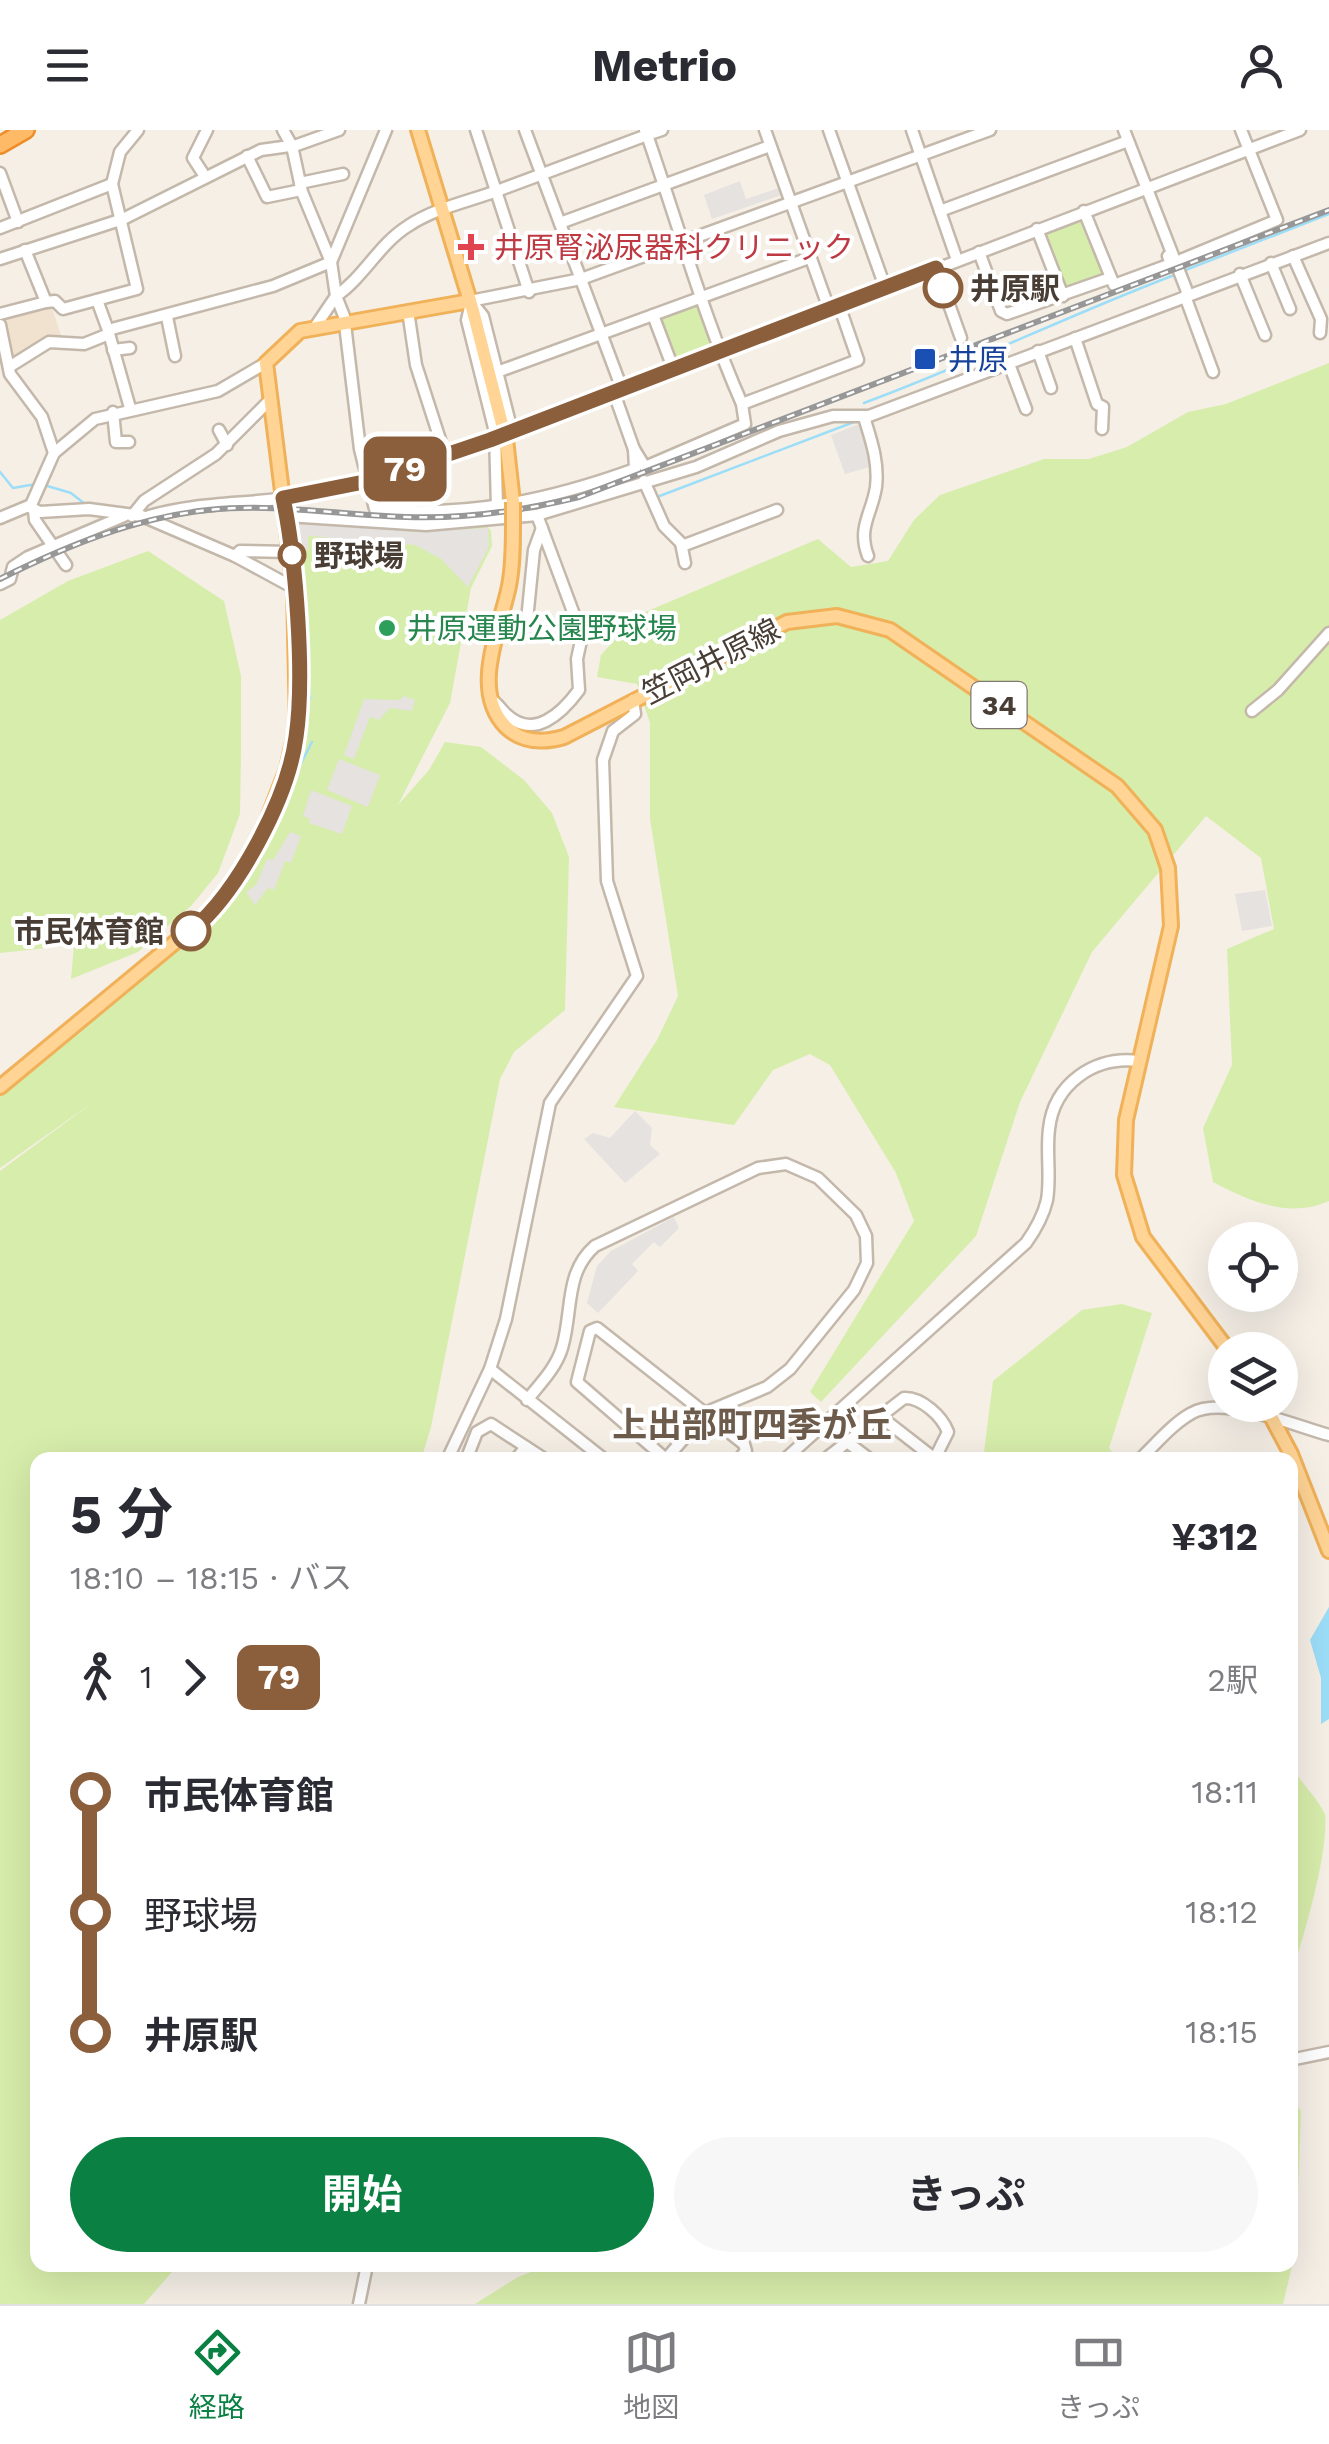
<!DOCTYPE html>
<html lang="ja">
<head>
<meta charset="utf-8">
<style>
  body { margin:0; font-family:"Work Sans","Noto Sans JP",sans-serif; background:#f7f7f7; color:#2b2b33; height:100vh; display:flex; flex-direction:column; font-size:38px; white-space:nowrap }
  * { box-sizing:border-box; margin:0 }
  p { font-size:32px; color:#7c7c81 }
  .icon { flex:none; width:55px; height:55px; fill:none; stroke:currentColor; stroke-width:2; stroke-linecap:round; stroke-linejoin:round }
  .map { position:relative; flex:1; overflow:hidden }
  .drawer { position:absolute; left:30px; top:1322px; width:1268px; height:820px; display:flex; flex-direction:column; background:#fff; border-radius:20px; box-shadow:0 10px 40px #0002 }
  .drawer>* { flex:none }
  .badge { padding:0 20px; border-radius:15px; font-size:35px; line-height:65px }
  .controls { position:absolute; left:1208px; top:1092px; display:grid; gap:20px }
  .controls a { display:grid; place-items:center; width:90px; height:90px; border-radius:50%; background:#fff; box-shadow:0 10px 40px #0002; font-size:50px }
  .map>.badge { position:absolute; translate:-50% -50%; box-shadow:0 0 0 5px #fff }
  .legs { display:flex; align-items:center; gap:15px; height:110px; padding:0 40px; font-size:32px }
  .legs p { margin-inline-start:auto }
  .headline { display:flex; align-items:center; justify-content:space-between; height:170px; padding:0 40px }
  h1 { font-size:55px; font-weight:700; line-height:75px }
  .action { display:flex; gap:20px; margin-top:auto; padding:20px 40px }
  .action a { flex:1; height:115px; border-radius:60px; background:#0b8043; color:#fff; font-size:40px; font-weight:700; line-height:115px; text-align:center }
  .action a+a { background:#f7f7f7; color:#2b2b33 }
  ul { padding:0 40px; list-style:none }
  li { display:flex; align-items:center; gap:35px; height:120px; font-size:38px }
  li i { display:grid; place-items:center; width:15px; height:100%; margin:0 12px; background:currentColor }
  li i::after { content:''; width:25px; height:25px; margin:-12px; border:8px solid; border-radius:50%; background:#fff }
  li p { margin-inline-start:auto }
  li:first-child i { background:linear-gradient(#0000 50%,currentColor 0) }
  li:last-child i { background:linear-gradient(currentColor 50%,#0000 0) }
  header { display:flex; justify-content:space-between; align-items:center; height:130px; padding:0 40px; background:#fff; font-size:45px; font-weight:700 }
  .dock { display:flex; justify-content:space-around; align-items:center; height:140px; border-top:2px solid #e1e1e2; background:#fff; font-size:28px; color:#7c7c81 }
  .dock a { display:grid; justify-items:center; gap:5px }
  .dock .selected { color:#0b8043 }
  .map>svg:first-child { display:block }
  .education { fill:#f0e2cf }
  .green { fill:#d7edab }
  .parking { fill:#e5e2df }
  .water { fill:#9cddf8 }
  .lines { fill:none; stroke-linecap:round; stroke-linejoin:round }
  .stream { stroke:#9cddf8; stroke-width:2.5 }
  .minor-casing { stroke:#c4b8ab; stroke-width:15 }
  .major-casing { stroke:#f0b159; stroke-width:18 }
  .highway-casing { stroke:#ee8d27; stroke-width:20 }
  .minor { stroke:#fff; stroke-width:10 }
  .major { stroke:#ffd495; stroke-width:12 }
  .highway { stroke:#ffba67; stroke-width:15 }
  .rail-casing { stroke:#979797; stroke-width:6 }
  .rail { stroke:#fff; stroke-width:2.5; stroke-dasharray:8; stroke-linecap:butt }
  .major-bridge-casing { stroke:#f0b159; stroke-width:18; stroke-linecap:butt }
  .major-bridge { stroke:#ffd495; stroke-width:12 }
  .line-1-casing { stroke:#fff; stroke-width:22 }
  .line-1 { stroke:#8b5e3c; stroke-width:15 }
  .health-dot { fill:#e0444e; stroke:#fff; stroke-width:4 }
  .stop-1-dot { fill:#fff; stroke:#8b5e3c; stroke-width:5 }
  .transit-dot { fill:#1a4fb4; stroke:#fff; stroke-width:4 }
  .leisure-dot { fill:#2e9e5b; stroke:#fff; stroke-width:4 }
  .labels { text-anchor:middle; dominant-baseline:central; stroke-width:8; stroke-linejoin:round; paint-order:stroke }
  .shield { fill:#fff; stroke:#807872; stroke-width:2.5 }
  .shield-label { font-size:28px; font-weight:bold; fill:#493e35 }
  .health-label { font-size:30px; fill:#be3a42; stroke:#fff; text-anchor:start }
  .stop-label { font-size:30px; font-weight:bold; fill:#493e35; stroke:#fff; text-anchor:start }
  .transit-label { font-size:30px; fill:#164399; stroke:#fff; text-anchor:start }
  .leisure-label { font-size:30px; fill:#27864d; stroke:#fff; text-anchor:start }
  .street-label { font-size:30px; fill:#493e35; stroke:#fff }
  .quarter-label { font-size:35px; font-weight:bold; fill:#6d5b4b; stroke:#fff }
</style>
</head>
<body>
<header><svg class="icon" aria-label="menu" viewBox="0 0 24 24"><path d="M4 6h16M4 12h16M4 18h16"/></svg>Metrio<svg class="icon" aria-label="person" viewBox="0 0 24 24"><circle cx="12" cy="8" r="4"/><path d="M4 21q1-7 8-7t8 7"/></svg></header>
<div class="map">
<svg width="1329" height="2174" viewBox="0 0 1329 2174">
  <rect width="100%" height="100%" fill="#f5efe6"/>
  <polygon class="education" points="51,175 62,208 16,232 9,229 2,187"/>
  <g class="green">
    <polygon points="1083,84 1107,147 1064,163 1041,101"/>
    <polygon points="698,171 715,218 675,234 658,186"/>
    <path d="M1329,233V1071C1289,1089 1249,1071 1213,1052L1203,998L1232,935L1227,819L1274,799L1261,728L1206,686L1092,822L1020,972L976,1106L821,1272L810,1262L914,1091L896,1043L830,935L810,924L773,940L734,995L614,977L657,910L678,866L650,689V593L637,554L597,547L601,525L636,486L818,409L851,437L888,431L914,390L940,365L1044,329H1089L1127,317L1188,282L1226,274Z"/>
    <path d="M295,390L433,398L485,394L491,401L492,416L471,458L450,573L398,675L429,640L445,612L481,617L524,650L552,683L569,727L565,880L514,922L500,949L431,1297L421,1330H38V2135H178L144,2174H0V1041L96,970L0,1038V962L206,795C245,754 297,663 303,606C310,535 294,461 295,390Z"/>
    <polygon points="148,421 224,471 241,546 241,622 240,684 218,743 191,776 138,822 71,849 74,815 0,823 0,490 68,451"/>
    <polygon points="1122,1174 1152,1183 1109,1318 1119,1330 983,1330 993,1251 1082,1180"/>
    <path d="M1290,1634C1300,1652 1316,1666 1325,1684C1329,1722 1303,1810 1290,1848Z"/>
    <polygon points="1290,1966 1301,1981 1296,2119 1283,2174 475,2174 518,2147 549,2135 1290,2135"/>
  </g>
  <g class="parking">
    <polygon points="740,51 746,69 782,57 784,64 712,89 704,65"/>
    <polygon points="862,293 873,336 845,344 831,305"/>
    <polygon points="299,390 414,402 488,398 489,417 468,457 441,429 415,415 308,406 308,420 297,420 295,396"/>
    <polygon points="404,566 415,570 412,581 390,578 379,590 370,587 354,629 344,625 364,569 399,570"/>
    <polygon points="339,629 380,645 368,677 327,660"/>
    <polygon points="311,660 352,676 342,704 309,693 310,689 303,686"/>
    <polygon points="290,702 301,706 291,733 285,731 274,760 268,758 255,775 246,762 256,755 267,729 273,730"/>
    <polygon points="1265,760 1272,796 1242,801 1235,764"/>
    <polygon points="635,981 652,998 650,1015 660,1024 625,1053 584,1009 593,1003 610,1008"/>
    <polygon points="674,1087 679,1098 660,1117 654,1112 632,1134 638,1141 598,1183 587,1173 597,1136 611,1121"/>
  </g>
  <polygon class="water" points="1329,1477 1329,1589 1321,1594 1321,1548 1310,1510"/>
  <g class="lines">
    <g class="stream">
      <polyline points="1183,141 1329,84"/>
      <path d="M864,273C970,234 1071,184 1177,144"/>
      <polyline points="0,342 13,358 36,354"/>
      <polyline points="44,355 71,363 85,374"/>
      <polyline points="654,359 657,367 854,292"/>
      <polyline points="247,427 288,448"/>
      <polyline points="300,459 310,569"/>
      <polyline points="299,637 312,612"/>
    </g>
    <g class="minor-casing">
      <g id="minor">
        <polyline points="476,0 529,162"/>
        <polyline points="525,0 622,259"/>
        <path d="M645,0L647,5C678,94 704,188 742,274L745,294L645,337L634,319L635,339C550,370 466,388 375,379L360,319L344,186L336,166C364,147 379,114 408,96C433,79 466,72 494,62C546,43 596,24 647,5L662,0"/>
        <polyline points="765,0 829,179"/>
        <polyline points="829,0 885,157"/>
        <polyline points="912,0 957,130"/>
        <polyline points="1124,0 1188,164"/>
        <polyline points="247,26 267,67 301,60"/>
        <polyline points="0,43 18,92"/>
        <polyline points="204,45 193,28 207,0"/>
        <polyline points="300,53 343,44"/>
        <polyline points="940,81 1128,11"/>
        <polyline points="1084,81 1114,155 1171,134 1168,126"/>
        <polyline points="560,93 770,16"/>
        <polyline points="0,98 112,54"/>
        <polyline points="1037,99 1063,166"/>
        <polyline points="25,120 46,172 55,171 63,179 137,159 112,54 120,22 138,0"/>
        <polyline points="979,122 1001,181 1007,184 1110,148"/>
        <polyline points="1293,126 1321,189 1320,203"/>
        <polyline points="0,129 123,89 261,20 297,15 339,0"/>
        <polyline points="1176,132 1277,90 1241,0"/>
        <polyline points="1271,133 1290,179"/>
        <polyline points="936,138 961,208"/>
        <polyline points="1240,144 1265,205"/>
        <polyline points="1185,166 1213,242"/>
        <polyline points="97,170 108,200 273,156 331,132 302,62 292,16 283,0"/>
        <polyline points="470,171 581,149 990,0"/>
        <polyline points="471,171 483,186 512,301"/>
        <polyline points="470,177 467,190 495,302 497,377"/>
        <polyline points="408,181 416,235 445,325"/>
        <polyline points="0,184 46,172"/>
        <polyline points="653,185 673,238"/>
        <polyline points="167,187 175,226"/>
        <polyline points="0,195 10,244 42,287 54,323"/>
        <polyline points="315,197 336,166 331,132 386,0"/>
        <polyline points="108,200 130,278"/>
        <polyline points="1075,208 1097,274 1103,277 1102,299"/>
        <polyline points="113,220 130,218"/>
        <polyline points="1038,221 1051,258"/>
        <polyline points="1009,234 1026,279"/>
        <polyline points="9,237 49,212 84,214 109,204"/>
        <polyline points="497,242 809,128"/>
        <polyline points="614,263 636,325"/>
        <polyline points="742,274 858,230 839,175"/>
        <polyline points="113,282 116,312 129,312"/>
        <path d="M864,287C871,310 879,332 876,357C872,384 857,397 868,426"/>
        <polyline points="219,300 227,315"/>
        <polyline points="644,351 664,396 681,413 685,433"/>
        <polyline points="29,377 40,382 89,379 142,386 235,426 240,421 291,422"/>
        <polyline points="34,380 35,390 66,435"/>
        <polyline points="132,386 144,371 216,324 268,272"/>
        <polyline points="287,386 426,395 537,385 696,337 779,301 833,286 869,286 1329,113"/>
        <path d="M146,387C198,371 252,375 306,365C369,354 429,330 490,310L1300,0"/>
        <polyline points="0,388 31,375 54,323 95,289 218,261 266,233"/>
        <polyline points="682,416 777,380"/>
        <polyline points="235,426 294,458"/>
        <polyline points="0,454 10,449 13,437 28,427 124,386"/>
        <polyline points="527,490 534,420 542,398"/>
        <path d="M490,569C498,573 500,579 507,585C534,610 562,583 579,560L577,529L582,506L537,385"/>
        <polyline points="1252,581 1278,560 1329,503"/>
        <polyline points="490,1239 605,1330"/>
        <path d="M527,1270C540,1254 556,1238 562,1218C573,1182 564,1143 595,1116L758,1038L786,1034L818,1048L856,1085L866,1106L867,1133L854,1160L790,1239L767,1257L707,1282L665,1330"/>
        <polyline points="881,1287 935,1329"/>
        <polyline points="847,1312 871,1330"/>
        <polyline points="447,1330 490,1239 506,1189 550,973 637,846 607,751 603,630 613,601 635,584 633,570"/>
        <polyline points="466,1330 477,1302 491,1294 546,1330"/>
        <polyline points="515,1330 526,1317"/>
        <polyline points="667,1330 577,1252 590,1201 597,1198 744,1314 746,1321 738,1330"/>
        <path d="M784,1330L1026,1113C1036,1099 1043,1087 1047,1070C1051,1047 1046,1023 1049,999C1054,953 1095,926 1138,931"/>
        <path d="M824,1330L904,1268C921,1267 942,1286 948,1302L934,1330"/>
        <path d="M1139,1330C1155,1315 1173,1293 1192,1283C1224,1265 1295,1296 1329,1305"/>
        <polyline points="1290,1930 1329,1922"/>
        <polyline points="359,2174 367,2135"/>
      </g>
    </g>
    <g class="major-casing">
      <g id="major">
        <polyline points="418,0 473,181 503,298"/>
        <polyline points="506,309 513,372"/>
        <path d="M513,394C513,415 513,436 509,456C500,500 470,560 506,597C523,613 543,613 564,607L787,492L837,486L890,500L1117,656L1155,700L1168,738L1171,796L1126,990L1124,1045L1143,1107L1228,1220"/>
        <polyline points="0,957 214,780 254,724 287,639 297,594 294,458 266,233 300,201 470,171"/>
        <polyline points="1265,1275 1291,1324 1329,1421"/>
      </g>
    </g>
    <g class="highway-casing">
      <polyline id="highway" points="0,15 26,0"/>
    </g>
    <use href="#minor" class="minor"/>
    <use href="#major" class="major"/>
    <use href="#highway" class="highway"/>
    <g class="rail-casing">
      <path id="rail" d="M0,449C66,416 134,388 208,380C275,373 340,385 406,387C465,389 522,381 579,367L1329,80"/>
    </g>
    <use href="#rail" class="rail"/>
    <g class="major-bridge-casing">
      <g id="major-bridge">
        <polyline points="503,298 506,309"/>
        <polyline points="513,394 513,372"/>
      </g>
    </g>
    <use href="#major-bridge" class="major-bridge"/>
  </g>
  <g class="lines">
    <g class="line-1-casing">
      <path id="line-1" d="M191,801C238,762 288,668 296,607C305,547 296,429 283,368L369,351L490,310L936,138L943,158"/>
    </g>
    <use href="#line-1" class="line-1"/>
  </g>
  <path class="health-dot" d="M466 102h10v10h10v10h-10v10h-10v-10h-10v-10h10z"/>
  <g class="stop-1-dot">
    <circle cx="943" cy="158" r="18"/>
    <circle cx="292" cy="425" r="12"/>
    <circle cx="191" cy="801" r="18"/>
  </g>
  <rect class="transit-dot" x="913" y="217" width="24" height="24" rx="5"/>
  <circle class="leisure-dot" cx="387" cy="498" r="10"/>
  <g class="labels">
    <rect class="shield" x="971.5" y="552" width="55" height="46" rx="8"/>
    <g class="shield-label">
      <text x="999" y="575">34</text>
    </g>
    <g class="health-label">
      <text x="494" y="117">井原腎泌尿器科クリニック</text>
    </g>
    <g class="stop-label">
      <text x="970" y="158">井原駅</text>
      <text x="314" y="425">野球場</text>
      <text x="164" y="801" text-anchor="end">市民体育館</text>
    </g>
    <g class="transit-label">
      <text x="948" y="229">井原</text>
    </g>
    <g class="leisure-label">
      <text x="407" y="498">井原運動公園野球場</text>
    </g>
    <g class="street-label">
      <text transform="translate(711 531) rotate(-27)">笠岡井原線</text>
    </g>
    <g class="quarter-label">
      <text x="752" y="1295">上出部町四季が丘</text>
    </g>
  </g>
</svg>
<div class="controls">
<a><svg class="icon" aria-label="locate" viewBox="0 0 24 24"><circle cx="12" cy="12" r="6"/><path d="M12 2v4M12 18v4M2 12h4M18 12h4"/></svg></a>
<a><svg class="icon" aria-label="layers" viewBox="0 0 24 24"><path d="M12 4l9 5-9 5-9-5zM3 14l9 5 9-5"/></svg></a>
</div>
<b class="badge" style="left:405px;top:339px;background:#8b5e3c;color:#fff">79</b>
<section class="drawer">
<div class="headline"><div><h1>5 分</h1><p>18:10 – 18:15 · バス</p></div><b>¥312</b></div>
<div class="legs"><svg class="icon" aria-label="walk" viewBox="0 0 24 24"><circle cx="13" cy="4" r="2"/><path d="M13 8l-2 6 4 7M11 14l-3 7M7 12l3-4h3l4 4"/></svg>1<svg class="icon" aria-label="forward" viewBox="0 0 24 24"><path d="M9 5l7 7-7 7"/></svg><b class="badge" style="background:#8b5e3c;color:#fff">79</b><p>2駅</p></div>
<ul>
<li><i style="color:#8b5e3c"></i><b>市民体育館</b><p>18:11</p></li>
<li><i style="color:#8b5e3c"></i><span>野球場</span><p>18:12</p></li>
<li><i style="color:#8b5e3c"></i><b>井原駅</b><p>18:15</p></li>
</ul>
<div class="action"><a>開始</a><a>きっぷ</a></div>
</section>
</div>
<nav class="dock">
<a class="selected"><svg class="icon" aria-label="directions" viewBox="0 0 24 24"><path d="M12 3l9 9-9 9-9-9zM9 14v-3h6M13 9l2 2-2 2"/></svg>経路</a>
<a><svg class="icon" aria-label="map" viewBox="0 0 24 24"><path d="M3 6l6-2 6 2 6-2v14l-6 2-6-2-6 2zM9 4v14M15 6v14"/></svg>地図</a>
<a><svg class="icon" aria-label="tickets" viewBox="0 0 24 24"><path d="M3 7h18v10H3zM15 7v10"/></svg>きっぷ</a>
</nav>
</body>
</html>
